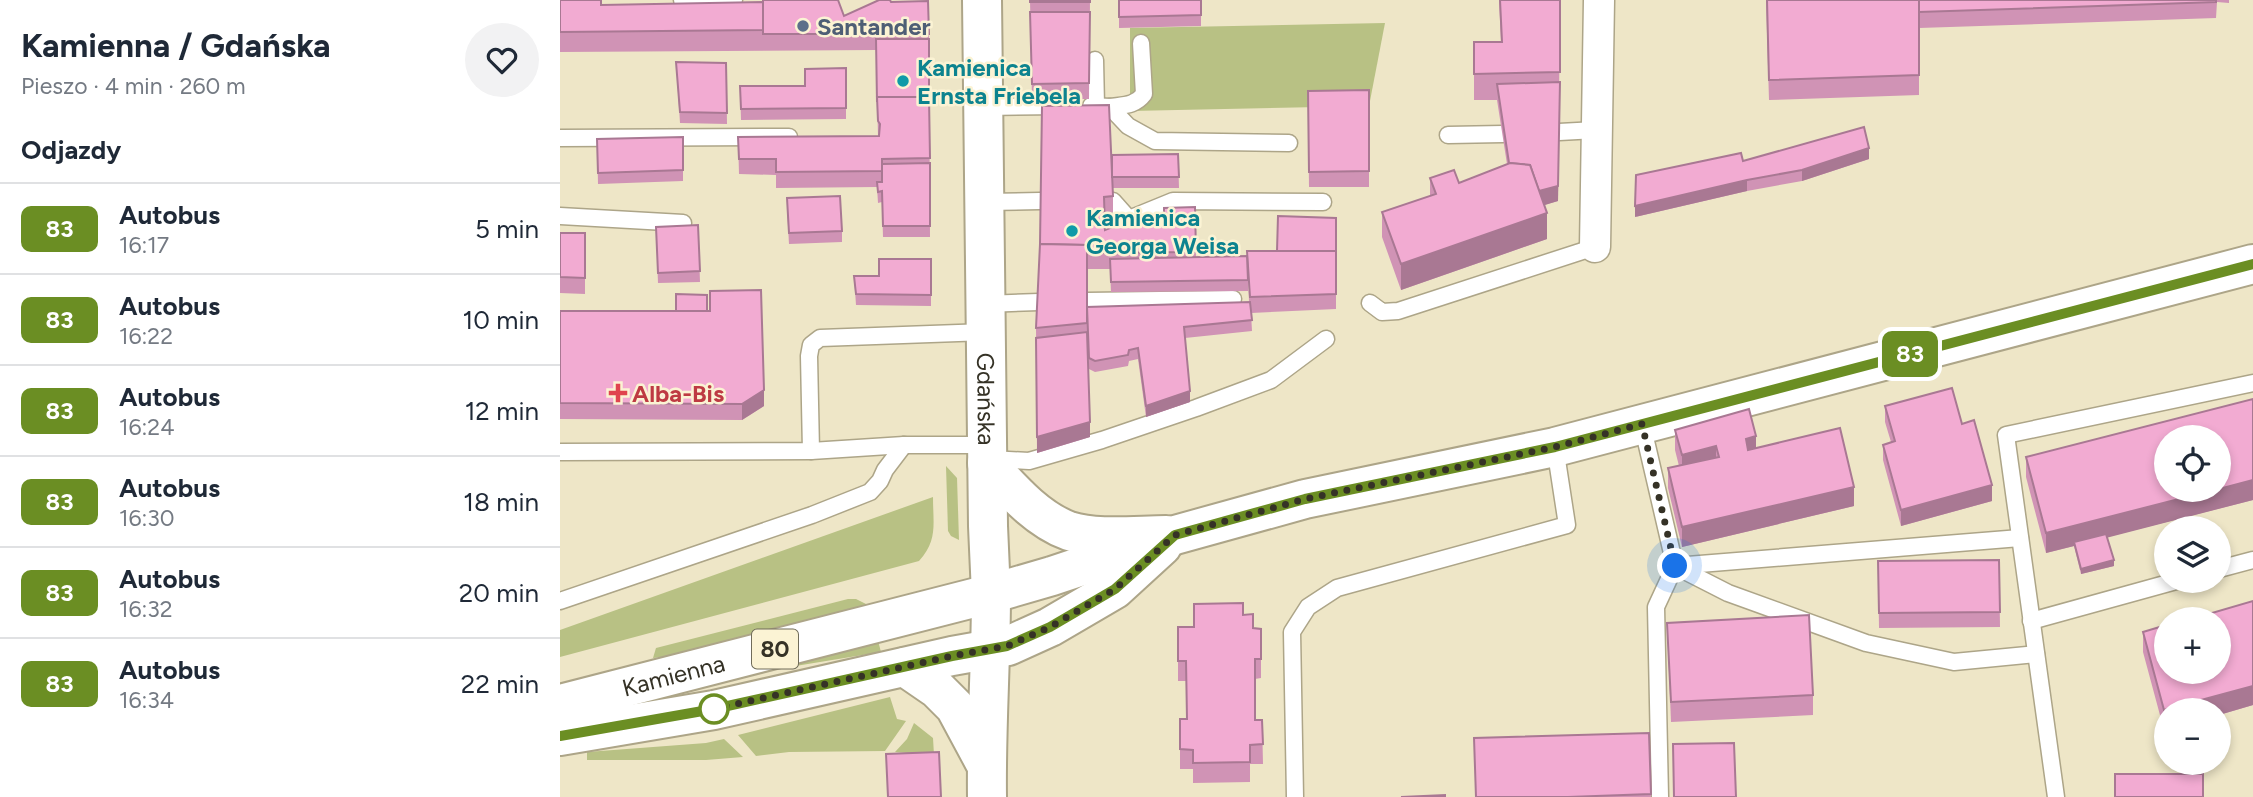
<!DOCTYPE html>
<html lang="pl">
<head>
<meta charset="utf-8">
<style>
  body { margin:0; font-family:Figtree,sans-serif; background:#f2f2f3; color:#1f2937; height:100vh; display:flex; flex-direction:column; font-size:26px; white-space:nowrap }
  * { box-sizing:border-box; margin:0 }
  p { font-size:23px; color:#747a83 }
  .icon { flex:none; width:38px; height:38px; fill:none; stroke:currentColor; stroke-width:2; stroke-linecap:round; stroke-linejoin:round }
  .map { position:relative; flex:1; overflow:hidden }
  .drawer { display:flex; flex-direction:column; background:#fff; width:560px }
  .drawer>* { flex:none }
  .badge { padding:0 14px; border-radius:10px; font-size:24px; line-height:46px }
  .buttons { position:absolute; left:1594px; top:425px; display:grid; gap:14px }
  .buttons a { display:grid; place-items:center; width:77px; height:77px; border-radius:50%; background:#fff; box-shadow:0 4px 10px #0003; font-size:35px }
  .you { position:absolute; width:35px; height:35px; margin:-18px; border:5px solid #fff; border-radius:50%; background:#1a73e8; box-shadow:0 0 0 10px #1a73e833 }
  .map>.badge { position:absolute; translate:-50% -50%; box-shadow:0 0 0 4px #fff }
  h2 { padding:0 21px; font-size:26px; line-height:63px }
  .round { display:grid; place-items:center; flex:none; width:74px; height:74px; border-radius:37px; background:#f2f2f3 }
  .overview { display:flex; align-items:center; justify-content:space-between; height:119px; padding:0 21px }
  h1 { font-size:33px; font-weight:700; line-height:52px }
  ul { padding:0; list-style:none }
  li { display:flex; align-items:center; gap:21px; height:91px; padding:0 21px; border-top:2px solid #e0e1e3 }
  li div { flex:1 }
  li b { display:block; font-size:26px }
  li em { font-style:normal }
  li .badge { min-width:77px; font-weight:700; text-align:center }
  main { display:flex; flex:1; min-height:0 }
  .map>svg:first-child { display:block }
  .green { fill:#b8c184 }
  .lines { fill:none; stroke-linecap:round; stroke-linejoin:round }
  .service-casing { stroke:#ada588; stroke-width:19 }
  .minor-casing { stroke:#ada588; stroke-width:33 }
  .tertiary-casing { stroke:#ada588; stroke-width:42 }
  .secondary-casing { stroke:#ada588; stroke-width:42 }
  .primary-casing { stroke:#ada588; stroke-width:42 }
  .service { stroke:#fff; stroke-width:16 }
  .minor { stroke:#fff; stroke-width:30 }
  .tertiary { stroke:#fff; stroke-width:38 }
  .secondary { stroke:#fff; stroke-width:38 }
  .primary { stroke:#fff; stroke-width:38 }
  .wall { fill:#d093b5; fill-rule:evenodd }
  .shaded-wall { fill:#a97893 }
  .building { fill:#f2abd2; stroke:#a97893; stroke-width:2 }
  .line-casing { stroke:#fff; stroke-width:16 }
  .line { stroke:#6b8e23; stroke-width:10 }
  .walk { stroke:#353226; stroke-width:7; stroke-dasharray:0 12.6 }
  .service-dot { fill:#5c6f8a; stroke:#fbf3d4; stroke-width:2.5 }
  .culture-dot { fill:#0f9aa8; stroke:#fbf3d4; stroke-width:2.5 }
  .health-dot { fill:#e0444e; stroke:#fbf3d4; stroke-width:2.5 }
  .stop-dot { fill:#fff; stroke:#6b8e23; stroke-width:3.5 }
  .labels { text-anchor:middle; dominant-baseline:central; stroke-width:5; stroke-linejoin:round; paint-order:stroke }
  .shield { fill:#fbf3d4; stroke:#706c5a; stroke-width:2 }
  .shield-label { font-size:23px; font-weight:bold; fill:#353226 }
  .service-label { font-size:24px; font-weight:bold; fill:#4e5e75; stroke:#fbf3d4; text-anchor:start }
  .culture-label { font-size:24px; font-weight:bold; fill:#0d838f; stroke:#fbf3d4; text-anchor:start }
  .health-label { font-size:24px; font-weight:bold; fill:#be3a42; stroke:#fbf3d4; text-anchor:start }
  .street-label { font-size:24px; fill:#353226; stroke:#fbf3d4 }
</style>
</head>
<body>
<main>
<section class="drawer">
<div class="overview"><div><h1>Kamienna / Gdańska</h1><p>Pieszo · 4 min · 260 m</p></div><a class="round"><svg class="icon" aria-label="heart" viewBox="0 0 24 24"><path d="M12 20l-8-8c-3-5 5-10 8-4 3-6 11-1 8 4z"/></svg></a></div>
<h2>Odjazdy</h2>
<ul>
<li><span class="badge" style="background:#6b8e23;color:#fff">83</span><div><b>Autobus</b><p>16:17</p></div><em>5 min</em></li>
<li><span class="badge" style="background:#6b8e23;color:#fff">83</span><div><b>Autobus</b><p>16:22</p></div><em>10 min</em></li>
<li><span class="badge" style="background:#6b8e23;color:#fff">83</span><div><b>Autobus</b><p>16:24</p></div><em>12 min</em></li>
<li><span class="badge" style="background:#6b8e23;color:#fff">83</span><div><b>Autobus</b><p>16:30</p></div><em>18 min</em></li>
<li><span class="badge" style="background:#6b8e23;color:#fff">83</span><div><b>Autobus</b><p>16:32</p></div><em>20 min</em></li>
<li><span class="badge" style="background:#6b8e23;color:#fff">83</span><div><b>Autobus</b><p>16:34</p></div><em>22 min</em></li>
</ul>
</section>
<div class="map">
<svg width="1693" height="797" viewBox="0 0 1693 797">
  <rect width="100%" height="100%" fill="#eee6c7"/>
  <g class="green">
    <polygon points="825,23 809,106 570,111 570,28"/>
    <polygon points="386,466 397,478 399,540 391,536 388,531"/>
    <path d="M373,497C373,524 378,540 359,561L0,657V630Z"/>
    <polygon points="288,599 296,599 310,606 166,651 93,658 96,648"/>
    <polygon points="317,637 321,652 186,674"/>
    <polygon points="330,697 337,719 346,721 325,751 229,752 196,756 178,735"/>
    <polygon points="354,723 373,738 374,755 335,752 347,739"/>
    <polygon points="164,739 183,757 146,760 27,760 27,752 146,743"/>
  </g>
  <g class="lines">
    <g class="service-casing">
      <g id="service">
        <polyline points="122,0 174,0"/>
        <polyline points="535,60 536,106"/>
        <polyline points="531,106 550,107 568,126 595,141 729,143"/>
        <polyline points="423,107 501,106"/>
        <path d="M550,107C564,105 575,106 584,94L581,43"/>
        <polyline points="999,132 1036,130"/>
        <polyline points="888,135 943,134"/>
        <polyline points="0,138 229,137"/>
        <polyline points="553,201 569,219 613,201 763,202"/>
        <polyline points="424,202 480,201"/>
        <polyline points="0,216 123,223"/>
        <polyline points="527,301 673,299"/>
        <polyline points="810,303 822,312 838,311 1035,247"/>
        <polyline points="425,304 479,302"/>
        <polyline points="1082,424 1115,566 1168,593 1306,643 1394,662 1476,654"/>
        <polyline points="251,451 249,356 251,345 260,338 426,332"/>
        <polyline points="0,452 251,451 344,445 427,445"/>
        <polyline points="430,459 469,461 542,440 636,408 711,380 766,339"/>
        <polyline points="1659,569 1693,560"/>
        <polyline points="0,601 252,515 310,492 320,481 325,470 344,445"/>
        <polyline points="1471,621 1616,581"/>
        <polyline points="735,797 732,632 748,607 777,588 1007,525 995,447"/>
        <polyline points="1100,797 1096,607 1115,566 1460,538"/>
        <polyline points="1496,797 1446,435 1693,383"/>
      </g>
    </g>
    <g class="minor-casing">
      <polyline id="minor" points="1035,247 1039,0"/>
    </g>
    <g class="tertiary-casing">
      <g id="tertiary">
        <path id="s1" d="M422,0L428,526L431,594"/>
        <path d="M427,463C450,488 476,519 509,531C536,540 578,535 606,535"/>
      </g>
    </g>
    <g class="secondary-casing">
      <g id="secondary">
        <polyline points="345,667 377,689 395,707 424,761"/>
        <path d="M427,797C426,729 431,662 431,594"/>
      </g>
    </g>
    <g class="primary-casing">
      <g id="primary">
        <path id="s2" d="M0,704L437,592L492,576L615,535L745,499L995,447L1693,264"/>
        <polyline points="0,736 154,710 392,656 448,646 490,627 555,589 602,546"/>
      </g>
    </g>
    <use href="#service" class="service"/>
    <use href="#minor" class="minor"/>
    <use href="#tertiary" class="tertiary"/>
    <use href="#secondary" class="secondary"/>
    <use href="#primary" class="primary"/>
  </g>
  <g class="wall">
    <polygon points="0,0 42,5 284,16 331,2 369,34 370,237 323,237 322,202 318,203 317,187 216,188 216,175 179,174 178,137 318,136 316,50 0,52"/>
    <polygon points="470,0 530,0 529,99 472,99"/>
    <polygon points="559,0 641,0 641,26 559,28"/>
    <polygon points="939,0 1000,0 998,201 984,205 987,239 841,290 822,237 822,212 870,196 870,178 899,183 947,164 937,100 914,100 914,42 941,42"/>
    <polygon points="1206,0 1669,0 1669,3 1657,2 1656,18 1359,28 1359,9 1359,95 1209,100"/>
    <polygon points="116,62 166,63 167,124 120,123"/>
    <polygon points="286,68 286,119 181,120 180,86 245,86"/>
    <polygon points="809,90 809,187 749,187 748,91"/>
    <polygon points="123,137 123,181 38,184 37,139"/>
    <path d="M618,154L619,188H553V212L544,213L545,230L604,223L635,207L636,257L687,256L717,251L776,218V309L691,313L692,331L625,338L630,402L586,417L578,359L569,361L568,366L535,372L529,369L527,318L530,437L477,453L476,328L552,155ZM527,269H550L551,292L688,291V272L689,302L527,318Z"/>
    <polygon points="1309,159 1242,181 1187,191 1075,217 1183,161"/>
    <polygon points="227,209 282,231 282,242 229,244"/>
    <polygon points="138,225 140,282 98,283 96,227"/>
    <polygon points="0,233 25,233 25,294 0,293"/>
    <polygon points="371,259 371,306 296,305 294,276 319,276"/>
    <polygon points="0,311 147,311 204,406 182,420 0,419"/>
    <polygon points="1693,399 1693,500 1547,537 1554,566 1521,574 1514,546 1486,553 1466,477 1466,457"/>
    <polygon points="1325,406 1402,424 1432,501 1341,526 1323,460 1323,445 1331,442 1325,422"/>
    <polygon points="1115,430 1196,448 1294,506 1122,547 1108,488 1108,468 1119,466 1115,450"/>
    <polygon points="1439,560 1440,627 1319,628 1318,561"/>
    <polygon points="683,615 693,628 701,629 701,678 695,679 695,720 702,720 703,764 690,764 690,782 633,783 633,769 620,769 620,719 627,719 626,681 618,681 618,627 634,627"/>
    <polygon points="1107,623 1253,695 1253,715 1111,722"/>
    <polygon points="1583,632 1693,705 1659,715 1659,710 1606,710 1606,730 1604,730 1583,652"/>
    <polygon points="1089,733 1091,797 916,797 914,738"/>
  </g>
  <g class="shaded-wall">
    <polygon points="1000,82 998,201 975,208"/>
    <polygon points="1309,148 1309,159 1242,181 1242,170"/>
    <polygon points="1187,180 1187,191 1075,217 1075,206"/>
    <polygon points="987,213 987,239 841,290 841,264"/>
    <polygon points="204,390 204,406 182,420 182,404"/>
    <polygon points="630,391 630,402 586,417 586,406"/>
    <polygon points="530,422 530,437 477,453 477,437"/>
    <polygon points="1196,436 1196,456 1186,459 1186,439"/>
    <polygon points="1156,446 1156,466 1122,475 1122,455"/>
    <polygon points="1693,480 1693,500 1515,546 1514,542 1514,546 1486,553 1486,533 1654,490 1659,490 1659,489"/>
    <polygon points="1432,485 1432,501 1341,526 1341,510"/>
    <polygon points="1294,487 1294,506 1122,547 1122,527"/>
    <polygon points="1554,560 1554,566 1521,574 1521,569"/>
    <polygon points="1693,686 1693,705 1659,715 1659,710 1606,710 1606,730 1604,730 1604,710"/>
  </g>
  <g class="building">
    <polygon points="0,0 41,0 41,5 203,2 203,30 0,32"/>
    <polygon points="203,0 278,0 284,16 319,0 330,0 331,2 368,1 369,34 203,34"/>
    <rect x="470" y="0" width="60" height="2"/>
    <polygon points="559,0 641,0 641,15 559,17"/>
    <polygon points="940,0 1000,0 1000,72 914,74 914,42 942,42"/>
    <polygon points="1207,0 1359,0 1359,75 1209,80"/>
    <polygon points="1359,0 1656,0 1656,2 1359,12"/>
    <polygon points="470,12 530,12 529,83 472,84"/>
    <polygon points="316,39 369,39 369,97 317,97 317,102"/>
    <polygon points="116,62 166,63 167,113 120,112"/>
    <polygon points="286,68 286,108 181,109 180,86 245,86 245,69"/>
    <polygon points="1000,82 998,186 979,191 970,165 949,163 937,84"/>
    <polygon points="809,90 809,171 749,172 748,91"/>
    <polygon points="317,97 369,97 370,158 322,159 322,171 216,172 216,159 179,159 178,137 319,136 320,124 318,121"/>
    <polygon points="549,105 553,196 544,197 545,230 555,226 604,223 604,208 635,207 636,252 527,253 527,245 480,244 482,106"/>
    <polygon points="1304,127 1309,148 1242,170 1187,180 1075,206 1076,175 1181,153 1183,161"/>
    <polygon points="123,137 123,170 38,173 37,139"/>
    <polygon points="618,154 619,177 552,177 552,155"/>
    <polygon points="370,163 370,226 323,226 322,191 318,192 317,182 322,182 322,164"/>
    <polygon points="950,163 970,165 987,213 841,264 822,212 876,194 870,178 894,170 899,183"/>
    <polygon points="280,196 282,231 229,233 227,198"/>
    <polygon points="718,216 776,218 776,251 717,251"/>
    <polygon points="138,225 140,271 98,273 96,227"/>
    <polygon points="0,233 25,233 25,278 0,277"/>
    <polygon points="480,244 527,245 527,323 476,328"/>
    <polygon points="687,251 776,251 776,294 690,297"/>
    <polygon points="687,256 688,280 551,282 550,259"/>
    <polygon points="319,259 371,259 371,295 296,294 294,276 319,276"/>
    <polygon points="201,290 204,390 182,404 0,403 0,311 150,311 150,291"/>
    <polygon points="116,294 147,295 147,311 116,311"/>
    <polygon points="690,302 692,320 624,327 630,391 586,406 578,348 569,350 568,355 535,361 529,358 527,307"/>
    <polygon points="527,332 530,422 477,437 476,338"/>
    <polygon points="1392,388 1402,424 1414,420 1432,485 1341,510 1323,445 1335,441 1325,406"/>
    <polygon points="1693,399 1693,480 1659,489 1659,438 1606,438 1606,490 1654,490 1486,533 1466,457"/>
    <polygon points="1189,409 1196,436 1186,439 1188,450 1280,428 1294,487 1122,527 1108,468 1159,457 1156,446 1122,455 1115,430"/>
    <polygon points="1546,534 1554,560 1521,569 1514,542"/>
    <polygon points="1439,560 1440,612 1319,613 1318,561"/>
    <polygon points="1693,601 1693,686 1604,710 1583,632 1606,625 1606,672 1659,672 1659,620 1628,620"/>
    <polygon points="683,603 683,615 693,614 693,628 701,629 701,659 695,659 695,720 702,720 703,744 690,745 690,762 633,763 633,750 620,749 620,719 627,719 626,661 618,661 618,627 634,627 634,604"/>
    <polygon points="1249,615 1253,695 1111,702 1107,623"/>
    <polygon points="1089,733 1091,794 1008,797 916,797 914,738"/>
    <polygon points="1174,743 1176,797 1114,797 1113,744"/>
    <polygon points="379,752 381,797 328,797 326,754"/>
    <rect x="1555" y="774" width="88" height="23"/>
    <polygon points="885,795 885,797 841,797"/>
  </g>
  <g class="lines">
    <g class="line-casing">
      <polyline id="line" points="0,736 154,709 392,656 447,646 490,627 555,589 615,535 745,499 995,447 1693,264"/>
    </g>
    <use href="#line" class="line"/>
    <polyline class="walk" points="154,709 392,656 447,646 490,627 555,589 615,535 745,499 995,447 1082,424 1115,566"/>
  </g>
  <circle class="service-dot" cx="243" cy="26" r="7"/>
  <g class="culture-dot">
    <circle cx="343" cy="81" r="7"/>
    <circle cx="512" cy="231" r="7"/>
  </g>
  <path class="health-dot" d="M54.5 382.5h7v7h7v7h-7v7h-7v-7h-7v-7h7z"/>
  <circle class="stop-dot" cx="154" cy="709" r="14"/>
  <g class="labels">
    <rect class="shield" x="192" y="629.5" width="46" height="39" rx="5"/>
    <g class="shield-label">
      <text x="215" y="649">80</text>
    </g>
    <g class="service-label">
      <text x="257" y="26">Santander</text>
    </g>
    <g class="culture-label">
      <text x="357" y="67">Kamienica<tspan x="357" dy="28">Ernsta Friebela</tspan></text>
      <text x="526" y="217">Kamienica<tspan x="526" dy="28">Georga Weisa</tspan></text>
    </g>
    <g class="health-label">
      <text x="72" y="393">Alba-Bis</text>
    </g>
    <g class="street-label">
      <text stroke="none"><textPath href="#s1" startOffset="399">Gdańska</textPath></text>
      <text stroke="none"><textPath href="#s2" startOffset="117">Kamienna</textPath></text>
    </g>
  </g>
</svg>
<div class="buttons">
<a><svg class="icon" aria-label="locate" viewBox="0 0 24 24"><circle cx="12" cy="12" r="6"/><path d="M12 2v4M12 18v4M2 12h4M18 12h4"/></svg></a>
<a><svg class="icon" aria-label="layers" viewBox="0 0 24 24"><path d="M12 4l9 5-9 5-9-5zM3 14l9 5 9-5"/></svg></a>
<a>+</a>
<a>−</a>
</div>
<div class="you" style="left:1115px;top:566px"></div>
<b class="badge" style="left:1350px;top:354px;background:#6b8e23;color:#fff">83</b>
</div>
</main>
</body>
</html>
